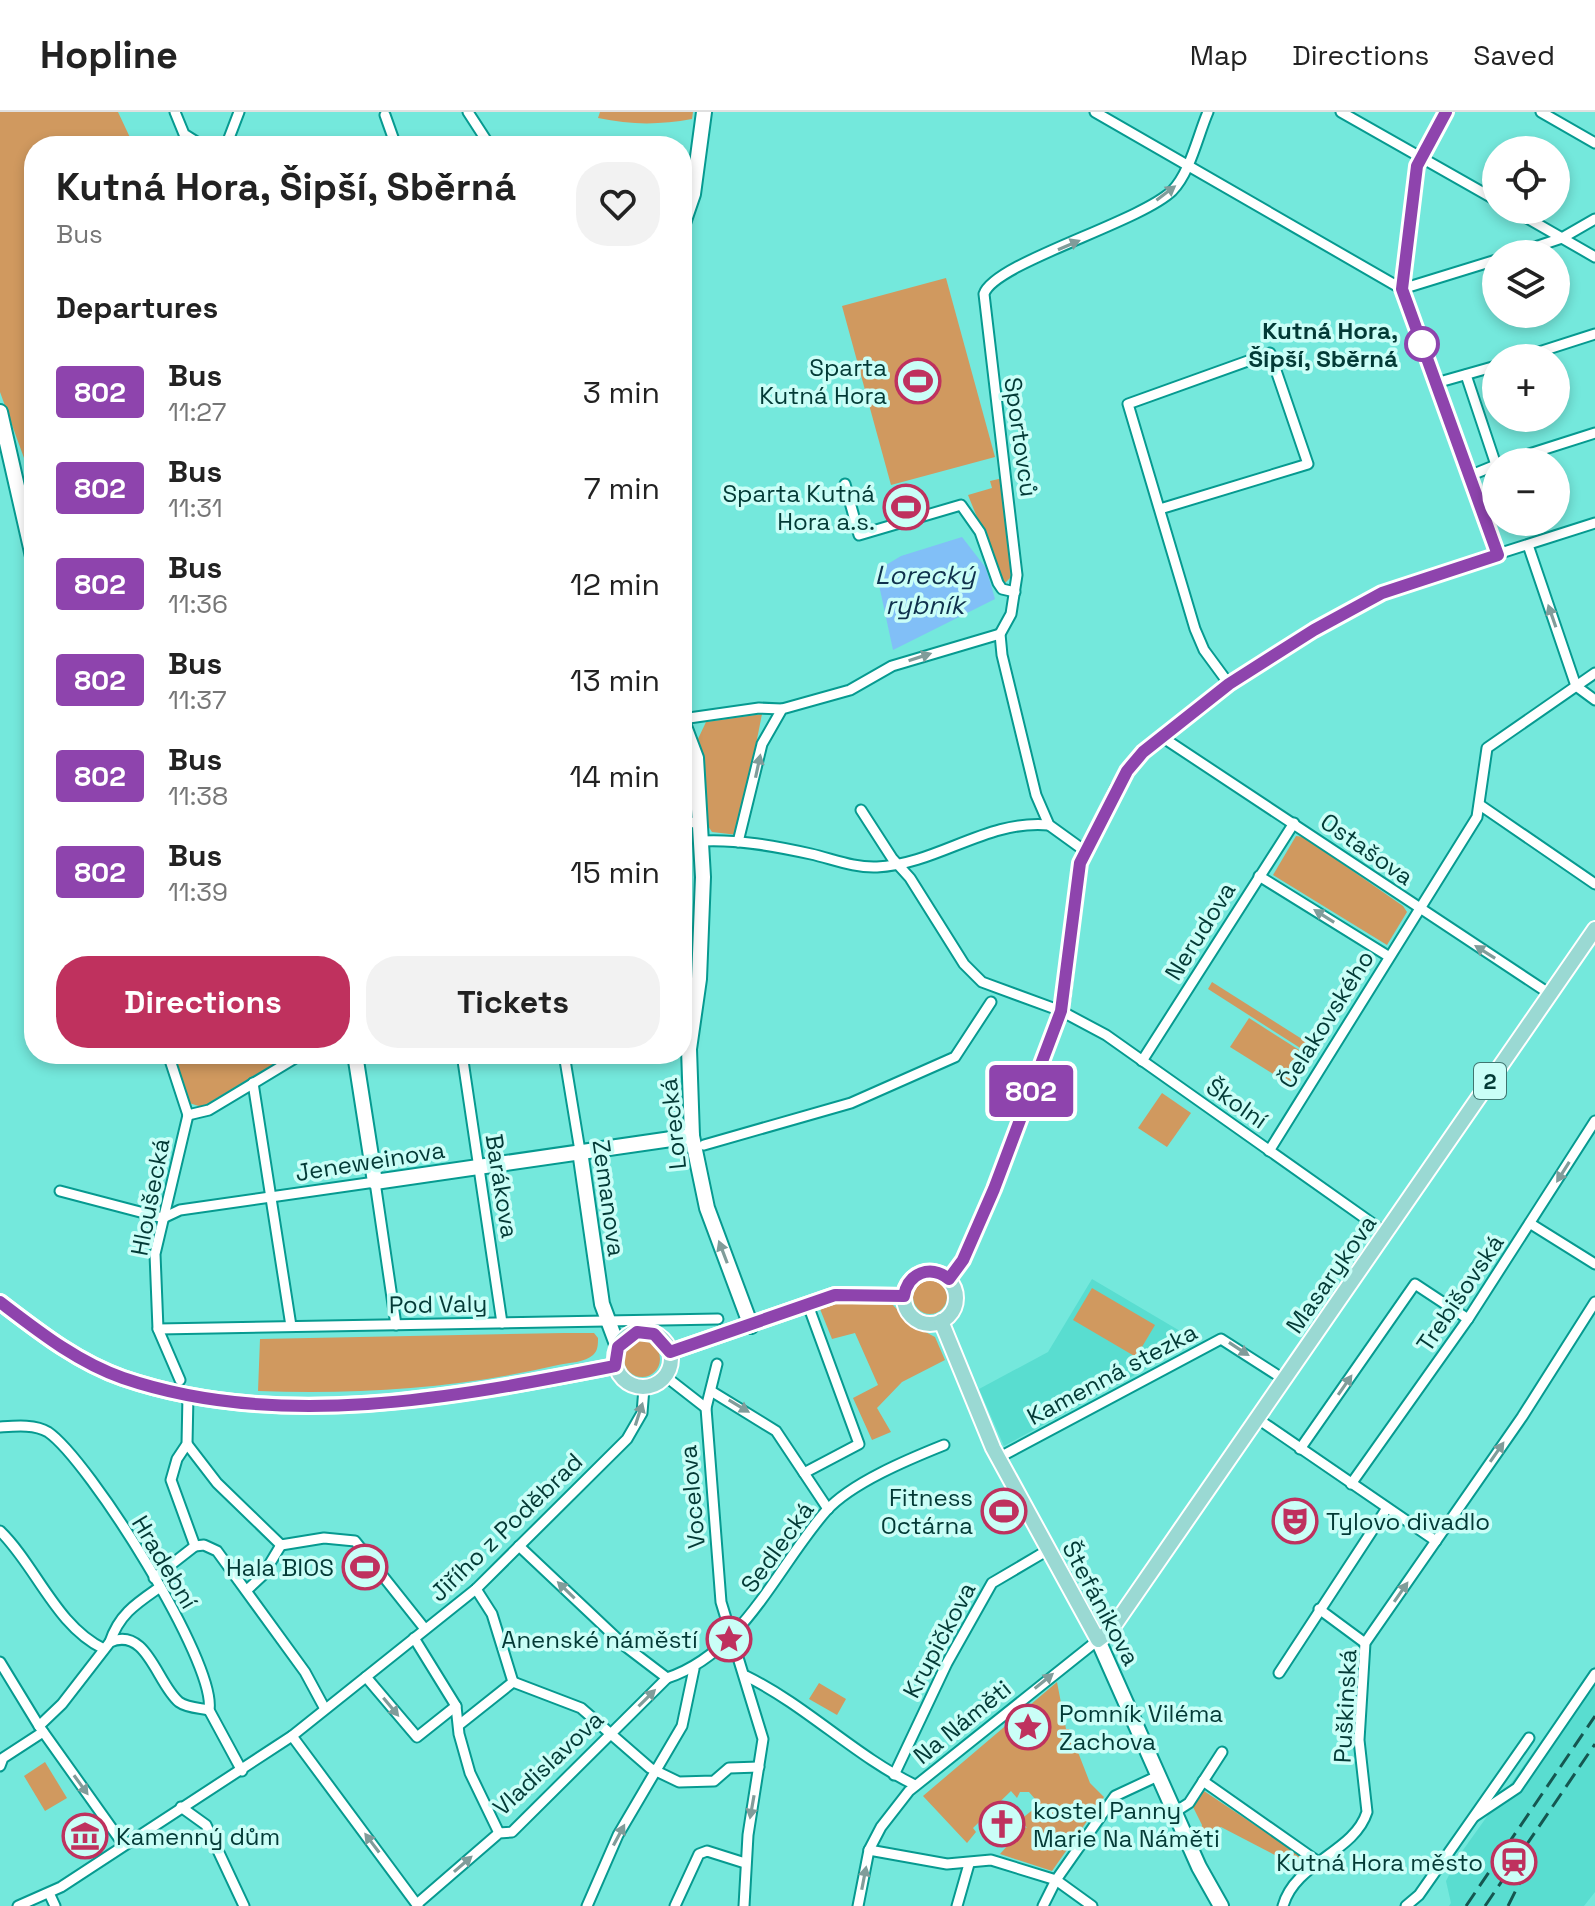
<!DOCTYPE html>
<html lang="en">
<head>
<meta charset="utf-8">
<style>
  body { margin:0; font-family:"Space Grotesk",sans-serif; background:#f2f2f2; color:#222; height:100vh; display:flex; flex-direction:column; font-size:30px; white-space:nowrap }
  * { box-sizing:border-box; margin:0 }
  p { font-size:26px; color:#767676 }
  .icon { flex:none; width:44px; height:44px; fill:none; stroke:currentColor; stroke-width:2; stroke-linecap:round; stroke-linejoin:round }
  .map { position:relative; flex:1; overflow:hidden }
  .sheet { position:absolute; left:24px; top:24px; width:668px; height:928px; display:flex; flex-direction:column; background:#fff; border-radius:32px; box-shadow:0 4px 12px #0003 }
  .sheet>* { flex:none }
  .badge { padding:0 16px; border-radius:6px; font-size:28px; line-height:52px }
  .buttons { position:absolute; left:1482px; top:24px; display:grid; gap:16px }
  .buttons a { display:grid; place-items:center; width:88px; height:88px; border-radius:50%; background:#fff; box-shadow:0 4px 12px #0003; font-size:40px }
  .map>.badge { position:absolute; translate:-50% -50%; box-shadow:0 0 0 4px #fff }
  h2 { padding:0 32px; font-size:30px; line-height:72px }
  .round { display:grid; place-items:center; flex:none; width:84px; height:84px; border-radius:32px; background:#f2f2f2 }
  .head { display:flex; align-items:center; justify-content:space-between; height:136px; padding:0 32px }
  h1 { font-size:38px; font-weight:700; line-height:60px }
  .action { display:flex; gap:16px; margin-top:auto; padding:16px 32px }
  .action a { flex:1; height:92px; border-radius:32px; background:#bf315e; color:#fff; font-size:32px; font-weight:700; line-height:92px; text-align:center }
  .action a+a { background:#f2f2f2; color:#222 }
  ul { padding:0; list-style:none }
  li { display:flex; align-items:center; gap:24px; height:96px; padding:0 32px }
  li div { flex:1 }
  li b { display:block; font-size:30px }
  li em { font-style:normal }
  li .badge { min-width:88px; font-weight:700; text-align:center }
  header { display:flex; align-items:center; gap:48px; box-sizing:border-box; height:112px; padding:0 40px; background:#fff; border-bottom:2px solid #e0e0e0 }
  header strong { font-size:38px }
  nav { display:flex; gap:44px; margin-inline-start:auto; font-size:28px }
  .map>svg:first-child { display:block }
  .built { fill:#59ddd0 }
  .green { fill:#d0995f }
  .water { fill:#81bff7 }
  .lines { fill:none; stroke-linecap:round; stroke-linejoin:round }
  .street-casing { stroke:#069a90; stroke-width:13 }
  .secondary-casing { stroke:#069a90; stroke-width:18 }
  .primary-casing { stroke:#fff; stroke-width:18 }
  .street { stroke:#fff; stroke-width:9 }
  .secondary { stroke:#fff; stroke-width:14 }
  .primary { stroke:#9ad9d3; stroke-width:14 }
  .rail { stroke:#155650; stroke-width:3; stroke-dasharray:16 8; stroke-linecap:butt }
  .oneway { fill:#819c9a }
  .line-casing { stroke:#fff; stroke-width:18 }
  .line { stroke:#8e44ad; stroke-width:12 }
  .stop-dot { fill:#fff; stroke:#8e44ad; stroke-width:4 }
  .labels { text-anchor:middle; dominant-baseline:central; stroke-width:7; stroke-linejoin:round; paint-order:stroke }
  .shield { fill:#cafef7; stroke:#3f7570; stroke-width:2 }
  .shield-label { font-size:22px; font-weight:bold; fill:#033a36 }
  .stop-label { font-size:24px; font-weight:bold; fill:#033a36; stroke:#cafef7; text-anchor:end }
  .poi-label { font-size:24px; fill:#033a36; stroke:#cafef7; text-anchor:end }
  .street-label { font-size:24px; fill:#033a36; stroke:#cafef7 }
  .water-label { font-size:26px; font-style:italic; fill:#0f314d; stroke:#cafef7 }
</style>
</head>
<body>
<header>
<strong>Hopline</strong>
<nav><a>Map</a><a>Directions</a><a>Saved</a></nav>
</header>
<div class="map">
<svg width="1595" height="1794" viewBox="0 0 1595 1794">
  <rect width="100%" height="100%" fill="#74e8dc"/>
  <g class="built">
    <polygon points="1092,1167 1197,1229 1004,1334 979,1277 1048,1240"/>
    <polygon points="1595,1554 1595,1780 1584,1794 1449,1794 1451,1791 1446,1769 1458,1745"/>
  </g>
  <g class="green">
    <polygon points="0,0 118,0 134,34 34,34 32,368 0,280"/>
    <path d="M600,0H693L692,7C659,13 631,13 598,6Z"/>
    <polygon points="946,166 995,345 891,373 842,194"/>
    <polygon points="1003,366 1011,465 1004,472 968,383 992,376 990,369"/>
    <polygon points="762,602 738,723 712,720 708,714 697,629 706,610"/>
    <polygon points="1296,724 1304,725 1403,794 1407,800 1387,833 1273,763"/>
    <polygon points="1212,870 1313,934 1308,941 1208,877"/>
    <polygon points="1249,906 1307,943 1289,972 1230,935"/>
    <polygon points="173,942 290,942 202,995 189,991"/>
    <polygon points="1162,981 1191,1001 1167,1035 1138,1016"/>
    <circle cx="930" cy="1185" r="17"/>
    <polygon points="1092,1176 1155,1213 1136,1245 1073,1208"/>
    <polygon points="832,1189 892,1192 912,1213 935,1225 945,1248 902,1270 877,1296 891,1320 872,1328 853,1286 878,1273 855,1221 832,1227 820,1197"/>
    <path d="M564,1221H594L598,1226C598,1232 598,1239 593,1243C586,1250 568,1251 558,1253C460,1276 358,1283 258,1279L260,1227Z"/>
    <circle cx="642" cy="1247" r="18"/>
    <polygon points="1057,1570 1066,1617 1069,1617 1090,1671 1104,1685 1052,1759 1000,1742 1024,1715 1027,1716 1020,1708 1035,1696 1035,1687 1029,1680 1020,1680 1017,1686 1011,1679 973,1716 976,1720 967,1731 923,1684"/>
    <polygon points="819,1571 846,1587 837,1603 809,1587"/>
    <polygon points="45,1650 67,1686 45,1699 24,1664"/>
    <polygon points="1204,1679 1307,1748 1300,1756 1221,1715 1200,1725 1202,1713 1193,1695"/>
  </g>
  <polygon class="water" points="962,425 986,456 995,487 893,538 876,459 901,444"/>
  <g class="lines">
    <g class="street-casing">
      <g id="street">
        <polyline points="175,0 184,22 203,34"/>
        <polyline points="468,0 490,34"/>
        <polyline points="1095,0 1402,177"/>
        <polyline points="1341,0 1496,88"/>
        <polyline points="1446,0 1417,54 1402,177 1498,443"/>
        <polyline points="1541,0 1595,31"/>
        <polyline points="385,3 396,34"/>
        <polyline points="226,34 239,0"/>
        <polyline points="1513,98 1595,145"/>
        <polyline points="1514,142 1562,126 1595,107"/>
        <polyline points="1402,177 1496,148"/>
        <polyline points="1520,246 1595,222"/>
        <polyline points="1466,263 1496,353"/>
        <polyline points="1436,271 1496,254"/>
        <polyline points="1504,350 1595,321"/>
        <polyline points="1469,364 1496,353"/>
        <polyline points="845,372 859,423 961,393 980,420 998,471 1002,477 1015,480"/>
        <polyline points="22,393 34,386"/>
        <polyline points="1160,397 1308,352 1270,241 1128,292 1195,517 1204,538 1229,572"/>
        <polyline points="1528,433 1576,574 1595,588"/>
        <polyline points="682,607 759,596 782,597"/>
        <polyline points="1162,625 1550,882"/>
        <polyline points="1480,693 1595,772"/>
        <polyline points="861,698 892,746 910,766 964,852 982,870 1061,899 1106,923 1386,1121"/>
        <polyline points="682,714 700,708"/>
        <path d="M701,729C737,727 775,734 811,742C833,747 854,756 877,755C938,752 987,707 1049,713"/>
        <polyline points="738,730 762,632 782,597 850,578 892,554 1000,522"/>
        <path d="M1085,739L1049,713L1036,683L1002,543L1000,522L1011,502L1017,463L984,182C994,151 1138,111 1172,79C1190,61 1198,23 1208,0"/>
        <polyline points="1259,764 1388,844"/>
        <polyline points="168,942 188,1003"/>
        <polyline points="462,942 502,1211"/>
        <polyline points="564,942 580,1039"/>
        <polyline points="1142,949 1294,711"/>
        <polyline points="253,971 291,1214"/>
        <polyline points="188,1003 209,998 302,942"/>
        <polyline points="704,1033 851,991 955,945 991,890"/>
        <polyline points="1269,1039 1477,705 1487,636 1595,561"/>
        <polyline points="60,1079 163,1106"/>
        <polyline points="163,1106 180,1098 375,1070 396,1213"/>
        <polyline points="1531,1112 1595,1152"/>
        <polyline points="949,1167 963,1148 994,1077 1065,886 1080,751 1116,675 1135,648 1247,559 1364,489 1413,469 1595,411"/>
        <polyline points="158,1217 718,1207"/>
        <polyline points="717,1252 706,1296 721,1490 763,1627 748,1723 744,1794"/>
        <polyline points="665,1264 706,1296"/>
        <polyline points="180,1268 158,1217 155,1142 188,1003"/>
        <polyline points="711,1279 776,1319 828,1397"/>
        <polyline points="188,1283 187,1332 177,1347 171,1368 195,1434 204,1433 217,1439 305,1560 325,1597"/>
        <polyline points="1258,1307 1436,1429"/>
        <path d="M0,1315C15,1314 35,1312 48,1320C89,1348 217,1551 209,1598L242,1659"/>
        <polyline points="187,1332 217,1371 281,1433 324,1426 355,1429 425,1517"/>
        <polyline points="1300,1337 1415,1172 1468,1207"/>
        <polyline points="998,1346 1221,1227 1285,1268"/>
        <polyline points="804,1361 859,1332 808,1193"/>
        <polyline points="1351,1372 1468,1207 1595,1009"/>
        <path d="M0,1419C36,1454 56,1514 104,1537"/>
        <polyline points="519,1434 625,1534 667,1566"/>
        <polyline points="154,1466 195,1434"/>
        <polyline points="476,1477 492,1502 513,1570"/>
        <polyline points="247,1478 263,1463 281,1433"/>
        <polyline points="1319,1497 1365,1531"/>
        <polyline points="414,1526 456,1594 459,1622 470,1661 499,1721"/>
        <path d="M110,1530C119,1502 137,1491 160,1475"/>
        <polyline points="0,1550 39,1614 123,1732"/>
        <polyline points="1279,1561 1387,1396"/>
        <path d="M746,1564C807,1594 855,1644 915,1673"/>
        <polyline points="366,1565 417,1625 456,1594"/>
        <polyline points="513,1570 581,1596 650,1656 679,1670 714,1669 729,1656 759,1655"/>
        <polyline points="459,1613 513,1570"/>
        <path d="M39,1614L62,1592L110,1530C147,1514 157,1572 179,1590C187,1596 200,1596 209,1598"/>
        <polyline points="292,1624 418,1794"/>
        <polyline points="0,1654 3,1646 43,1620"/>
        <polyline points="894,1663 947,1551 992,1471 1048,1438"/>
        <polyline points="1203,1669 1317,1749"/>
        <polyline points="181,1695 206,1713 244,1794"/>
        <polyline points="1175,1700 1189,1691 1222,1640"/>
        <polyline points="1475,1704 1517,1676 1595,1562"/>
        <polyline points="869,1738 947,1752 991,1748 1056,1768 1092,1794"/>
        <polyline points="49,1781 55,1794"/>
        <path d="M417,1792L499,1721L512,1720L667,1566C743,1541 777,1455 826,1399C851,1371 909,1347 944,1333"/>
        <polyline points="18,1794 61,1775 292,1624 476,1477 627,1327 642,1301 644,1276"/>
        <polyline points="587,1794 618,1723 682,1614 694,1557"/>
        <polyline points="675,1794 699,1742 707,1739 745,1751"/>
        <polyline points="858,1794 869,1738 881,1715 909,1679 1098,1528"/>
        <polyline points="957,1794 969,1752"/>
        <polyline points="1043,1794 1056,1768 1115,1684 1160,1663"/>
        <path d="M1283,1794C1295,1750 1354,1741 1367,1700L1359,1628L1365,1531L1522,1305L1595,1190"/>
        <polyline points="1406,1794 1419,1783 1529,1626"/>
      </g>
    </g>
    <g class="secondary-casing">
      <g id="secondary">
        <polyline points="682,114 693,82 704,0"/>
        <polyline points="0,300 34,449"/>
        <polyline points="682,609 696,646 703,765 699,867 689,937 692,1024 707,1096 751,1214"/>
        <polyline points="355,942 375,1070 692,1024"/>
        <polyline points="580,1039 602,1192 618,1235"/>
        <polyline points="1098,1528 1199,1755 1221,1794"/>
      </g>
    </g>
    <g class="primary-casing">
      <g id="primary">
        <circle cx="930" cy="1186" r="26"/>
        <path d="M0,1190C38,1219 77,1250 123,1266C281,1320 457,1284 615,1254"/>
        <polyline points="941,1209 993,1336 1098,1528 1111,1518 1595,817"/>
        <circle cx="643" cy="1247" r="28"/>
        <polyline points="670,1240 835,1183 904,1184"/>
      </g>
    </g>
    <use href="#street" class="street"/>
    <use href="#secondary" class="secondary"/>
    <use href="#primary" class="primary"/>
    <g class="rail">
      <polyline points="1466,1794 1595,1604"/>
      <polyline points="1485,1794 1595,1632"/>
      <polyline points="1508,1794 1520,1770"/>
    </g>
  </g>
  <defs><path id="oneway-solid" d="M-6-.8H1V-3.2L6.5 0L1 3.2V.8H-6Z" transform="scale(2)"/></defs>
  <g class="oneway">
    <use href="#oneway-solid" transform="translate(1166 81) rotate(-37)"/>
    <use href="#oneway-solid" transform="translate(1069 133) rotate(-23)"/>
    <use href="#oneway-solid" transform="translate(1552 504) rotate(-109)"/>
    <use href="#oneway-solid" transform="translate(920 545) rotate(-18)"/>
    <use href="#oneway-solid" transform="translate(758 654) rotate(-78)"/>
    <use href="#oneway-solid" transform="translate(1324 804) rotate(-148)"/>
    <use href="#oneway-solid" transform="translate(1485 840) rotate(-148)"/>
    <use href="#oneway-solid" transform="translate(1563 1060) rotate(122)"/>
    <use href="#oneway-solid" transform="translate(723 1140) rotate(-111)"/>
    <use href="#oneway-solid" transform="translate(1239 1237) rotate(33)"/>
    <use href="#oneway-solid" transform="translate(1345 1273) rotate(-55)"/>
    <use href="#oneway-solid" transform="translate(739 1294) rotate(31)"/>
    <use href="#oneway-solid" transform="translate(639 1302) rotate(-72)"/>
    <use href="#oneway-solid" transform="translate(1497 1340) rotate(-55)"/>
    <use href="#oneway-solid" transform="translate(566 1478) rotate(-136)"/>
    <use href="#oneway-solid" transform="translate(1401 1480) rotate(-55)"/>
    <use href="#oneway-solid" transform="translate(1044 1569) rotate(-39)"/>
    <use href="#oneway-solid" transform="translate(647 1586) rotate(-45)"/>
    <use href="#oneway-solid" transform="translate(391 1595) rotate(50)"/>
    <use href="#oneway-solid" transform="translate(81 1673) rotate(54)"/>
    <use href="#oneway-solid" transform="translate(752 1695) rotate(100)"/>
    <use href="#oneway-solid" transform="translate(619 1723) rotate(-62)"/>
    <use href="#oneway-solid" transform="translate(372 1731) rotate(-127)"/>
    <use href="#oneway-solid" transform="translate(463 1752) rotate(-41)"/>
    <use href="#oneway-solid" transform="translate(864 1766) rotate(-79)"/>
  </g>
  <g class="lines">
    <g class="line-casing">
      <path id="line" d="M0,1190C38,1219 77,1250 123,1266C281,1320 457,1285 615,1254L618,1235L637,1220L654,1222L670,1240L835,1183L904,1184C908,1161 930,1152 949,1167L963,1148L994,1077L1061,899L1080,751L1127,659L1143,640L1229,572L1314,518L1382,481L1498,443L1402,177L1417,54L1446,0"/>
    </g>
    <use href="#line" class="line"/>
  </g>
  <defs>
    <g id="stadium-ring" transform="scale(2.3)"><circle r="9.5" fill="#cafef7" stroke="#bf315e" stroke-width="1.5"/><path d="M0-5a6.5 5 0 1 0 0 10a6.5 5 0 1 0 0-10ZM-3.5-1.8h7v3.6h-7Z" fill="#bf315e"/></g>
    <g id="theatre-ring" transform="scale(2.3)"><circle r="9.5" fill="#cafef7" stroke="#bf315e" stroke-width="1.5"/><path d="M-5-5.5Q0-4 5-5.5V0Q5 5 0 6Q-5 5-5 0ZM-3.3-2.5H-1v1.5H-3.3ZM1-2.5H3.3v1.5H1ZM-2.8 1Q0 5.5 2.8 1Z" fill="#bf315e"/></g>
    <g id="sight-ring" transform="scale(2.3)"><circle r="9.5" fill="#cafef7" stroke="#bf315e" stroke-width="1.5"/><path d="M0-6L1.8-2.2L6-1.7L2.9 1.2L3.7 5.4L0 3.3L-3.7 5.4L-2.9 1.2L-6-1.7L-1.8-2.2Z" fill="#bf315e"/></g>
    <g id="church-ring" transform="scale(2.3)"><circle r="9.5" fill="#cafef7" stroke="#bf315e" stroke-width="1.5"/><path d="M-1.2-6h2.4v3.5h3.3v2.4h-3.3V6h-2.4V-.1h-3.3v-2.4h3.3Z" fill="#bf315e"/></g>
    <g id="museum-ring" transform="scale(2.3)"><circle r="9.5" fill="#cafef7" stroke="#bf315e" stroke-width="1.5"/><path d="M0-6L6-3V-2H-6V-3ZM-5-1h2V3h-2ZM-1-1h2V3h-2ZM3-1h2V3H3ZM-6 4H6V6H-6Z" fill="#bf315e"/></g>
    <g id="station-ring" transform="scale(2.3)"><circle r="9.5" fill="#cafef7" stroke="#bf315e" stroke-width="1.5"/><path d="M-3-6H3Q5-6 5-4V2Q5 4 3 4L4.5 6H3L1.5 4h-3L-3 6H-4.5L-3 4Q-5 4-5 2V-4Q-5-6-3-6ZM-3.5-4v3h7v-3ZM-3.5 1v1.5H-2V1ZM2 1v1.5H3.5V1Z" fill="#bf315e"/></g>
  </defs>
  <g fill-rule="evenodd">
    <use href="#stadium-ring" x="918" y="269"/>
    <use href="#stadium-ring" x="906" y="395"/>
    <use href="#stadium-ring" x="1004" y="1399"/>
    <use href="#theatre-ring" x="1295" y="1409"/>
    <use href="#stadium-ring" x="365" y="1455"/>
    <use href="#sight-ring" x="729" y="1527"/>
    <use href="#sight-ring" x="1028" y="1615"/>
    <use href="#church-ring" x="1002" y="1712"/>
    <use href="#museum-ring" x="85" y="1724"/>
    <use href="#station-ring" x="1514" y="1750"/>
  </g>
  <circle class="stop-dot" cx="1422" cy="232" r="16"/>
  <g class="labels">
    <rect class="shield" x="1474" y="951" width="32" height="36" rx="6"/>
    <g class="shield-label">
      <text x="1490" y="969">2</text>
    </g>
    <g class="stop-label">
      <text x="1398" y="218">Kutná Hora,<tspan x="1398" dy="28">Šipší, Sběrná</tspan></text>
    </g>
    <g class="poi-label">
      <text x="887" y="255">Sparta<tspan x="887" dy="28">Kutná Hora</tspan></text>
      <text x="875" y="381">Sparta Kutná<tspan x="875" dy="28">Hora a.s.</tspan></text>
      <text x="973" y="1385">Fitness<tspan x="973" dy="28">Octárna</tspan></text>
      <text x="1326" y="1409" text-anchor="start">Tylovo divadlo</text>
      <text x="334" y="1455">Hala BIOS</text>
      <text x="698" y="1527">Anenské náměstí</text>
      <text x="1059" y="1601" text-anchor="start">Pomník Viléma<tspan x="1059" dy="28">Zachova</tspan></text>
      <text x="1033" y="1698" text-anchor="start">kostel Panny<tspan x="1033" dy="28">Marie Na Náměti</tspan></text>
      <text x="116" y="1724" text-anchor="start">Kamenný dům</text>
      <text x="1483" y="1750">Kutná Hora město</text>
    </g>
    <g class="street-label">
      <text transform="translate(1021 325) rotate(82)">Sportovců</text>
      <text transform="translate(1367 737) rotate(35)">Ostašova</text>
      <text transform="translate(1200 819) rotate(-58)">Nerudova</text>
      <text transform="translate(1326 907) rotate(-58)">Čelakovského</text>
      <text transform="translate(1237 991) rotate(35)">Školní</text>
      <text transform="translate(673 1012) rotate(-96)">Lorecká</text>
      <text transform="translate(370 1049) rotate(-9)">Jeneweinova</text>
      <text transform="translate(502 1074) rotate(81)">Barákova</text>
      <text transform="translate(150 1085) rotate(-79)">Hloušecká</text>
      <text transform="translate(609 1086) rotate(82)">Zemanova</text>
      <text transform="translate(1331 1162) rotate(-55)">Masarykova</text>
      <text transform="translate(1460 1181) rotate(-56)">Trebišovská</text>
      <text transform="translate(438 1192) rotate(-1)">Pod Valy</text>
      <text transform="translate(1112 1262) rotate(-28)">Kamenná stezka</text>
      <text transform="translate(692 1385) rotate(-95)">Vocelova</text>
      <text transform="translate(506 1415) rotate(-44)">Jiřího z Poděbrad</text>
      <text transform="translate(777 1435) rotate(-54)">Sedlecká</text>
      <text transform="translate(165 1450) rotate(59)">Hradební</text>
      <text transform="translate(1101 1491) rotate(62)">Štefánikova</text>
      <text transform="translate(939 1528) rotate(-62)">Krupičkova</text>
      <text transform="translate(1345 1594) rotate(-87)">Puškinská</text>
      <text transform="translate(962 1610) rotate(-39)">Na Náměti</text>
      <text transform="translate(548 1651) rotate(-43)">Vladislavova</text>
    </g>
    <g class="water-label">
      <text x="925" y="463">Lorecký<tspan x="925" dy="30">rybník</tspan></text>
    </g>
  </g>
</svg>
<div class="buttons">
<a><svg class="icon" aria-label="locate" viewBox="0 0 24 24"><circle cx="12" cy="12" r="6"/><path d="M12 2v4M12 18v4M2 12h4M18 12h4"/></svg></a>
<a><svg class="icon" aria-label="layers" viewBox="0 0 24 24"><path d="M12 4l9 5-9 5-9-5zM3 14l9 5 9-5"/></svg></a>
<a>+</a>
<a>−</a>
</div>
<b class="badge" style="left:1031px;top:979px;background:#8e44ad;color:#fff">802</b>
<section class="sheet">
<div class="head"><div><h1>Kutná Hora, Šipší, Sběrná</h1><p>Bus</p></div><a class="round"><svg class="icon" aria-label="heart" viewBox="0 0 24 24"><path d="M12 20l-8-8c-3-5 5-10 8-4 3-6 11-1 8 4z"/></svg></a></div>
<h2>Departures</h2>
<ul>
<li><span class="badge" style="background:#8e44ad;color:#fff">802</span><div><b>Bus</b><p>11:27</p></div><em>3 min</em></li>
<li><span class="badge" style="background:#8e44ad;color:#fff">802</span><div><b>Bus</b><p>11:31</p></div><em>7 min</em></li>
<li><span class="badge" style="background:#8e44ad;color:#fff">802</span><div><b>Bus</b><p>11:36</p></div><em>12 min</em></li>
<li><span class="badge" style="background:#8e44ad;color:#fff">802</span><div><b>Bus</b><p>11:37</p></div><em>13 min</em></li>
<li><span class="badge" style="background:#8e44ad;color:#fff">802</span><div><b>Bus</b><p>11:38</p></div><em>14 min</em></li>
<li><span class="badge" style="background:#8e44ad;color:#fff">802</span><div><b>Bus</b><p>11:39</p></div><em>15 min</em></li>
</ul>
<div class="action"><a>Directions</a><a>Tickets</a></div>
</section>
</div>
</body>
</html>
